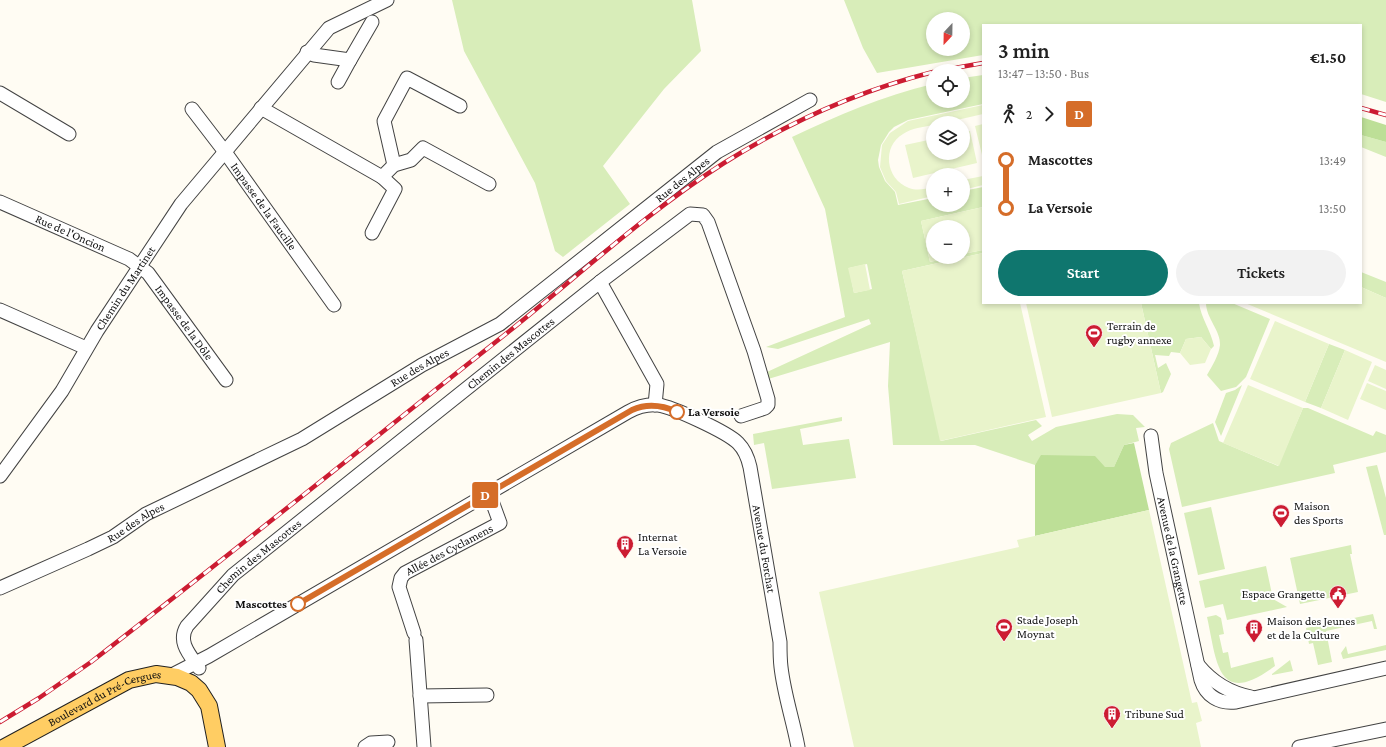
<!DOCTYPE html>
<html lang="en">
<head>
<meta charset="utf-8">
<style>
  body { margin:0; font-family:"Crimson Pro",serif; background:#f2f2f2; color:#222; height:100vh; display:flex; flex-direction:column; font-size:15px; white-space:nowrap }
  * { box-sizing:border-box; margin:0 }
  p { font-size:13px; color:#767676 }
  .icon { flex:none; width:22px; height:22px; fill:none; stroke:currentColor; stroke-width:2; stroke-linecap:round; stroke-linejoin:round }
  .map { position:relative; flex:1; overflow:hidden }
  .panel { position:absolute; left:982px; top:24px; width:380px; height:280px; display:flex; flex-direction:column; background:#fff; border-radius:0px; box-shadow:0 2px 6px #0003 }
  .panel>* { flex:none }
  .badge { padding:0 8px; border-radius:3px; font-size:14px; line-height:26px }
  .needle { width:26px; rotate:202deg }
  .buttons { position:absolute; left:926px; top:12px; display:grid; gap:8px }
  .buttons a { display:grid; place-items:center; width:44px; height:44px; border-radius:50%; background:#fff; box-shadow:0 2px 6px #0003; font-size:20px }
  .map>.badge { position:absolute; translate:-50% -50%; box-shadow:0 0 0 2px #fff }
  .legs { display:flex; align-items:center; gap:6px; height:44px; padding:0 16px; font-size:13px }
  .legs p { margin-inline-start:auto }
  .summary { display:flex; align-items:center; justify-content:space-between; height:68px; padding:0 16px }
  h1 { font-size:22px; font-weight:600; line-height:30px }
  .action { display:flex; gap:8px; margin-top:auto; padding:8px 16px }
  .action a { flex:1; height:46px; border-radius:24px; background:#0f766e; color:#fff; font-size:16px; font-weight:600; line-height:46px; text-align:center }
  .action a+a { background:#f2f2f2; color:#222 }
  ul { padding:0 16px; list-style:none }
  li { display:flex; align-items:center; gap:14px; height:48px; font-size:15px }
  li i { display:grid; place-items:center; width:6px; height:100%; margin:0 5px; background:currentColor }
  li i::after { content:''; width:10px; height:10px; margin:-5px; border:3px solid; border-radius:50%; background:#fff }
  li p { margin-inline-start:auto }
  li:first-child i { background:linear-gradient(#0000 50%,currentColor 0) }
  li:last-child i { background:linear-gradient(currentColor 50%,#0000 0) }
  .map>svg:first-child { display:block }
  .green { fill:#d8edb9; fill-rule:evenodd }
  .forest { fill:#bddf97 }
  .pitch { fill:#e9f4cb }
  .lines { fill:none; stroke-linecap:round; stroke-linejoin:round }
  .minor-casing { stroke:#434343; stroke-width:15 }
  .major-casing { stroke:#212121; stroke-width:18 }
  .minor { stroke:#fff; stroke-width:13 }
  .major { stroke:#ffcd63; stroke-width:16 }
  .rail-casing { stroke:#cc1c32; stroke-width:4.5 }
  .rail { stroke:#fff; stroke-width:3; stroke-dasharray:9; stroke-linecap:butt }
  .line-1-casing { stroke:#fff; stroke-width:9 }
  .line-1 { stroke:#d56d29; stroke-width:6 }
  .stop-1-dot { fill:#fff; stroke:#d56d29; stroke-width:2 }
  .labels { text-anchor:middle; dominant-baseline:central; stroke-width:4; stroke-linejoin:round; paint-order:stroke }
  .street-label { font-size:12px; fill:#101010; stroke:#fff }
  .poi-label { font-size:12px; fill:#101010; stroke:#fff; text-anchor:start }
  .stop-label { font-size:12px; font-weight:bold; fill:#101010; stroke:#fff; text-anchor:start }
</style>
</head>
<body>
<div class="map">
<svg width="1386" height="747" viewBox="0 0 1386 747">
  <rect width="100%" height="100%" fill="#fffcf3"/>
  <g class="green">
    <polygon points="452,0 692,0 701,51 664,89 603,166 630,204 563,257 555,251 535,183 464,51"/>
    <path d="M844,0H1386V102L1361,94V25H983V55L877,73L863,48ZM933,19H963V49H933Z"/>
    <path d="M983,75V104L908,120L894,127L889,132L881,145L878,160L879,167L885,181L895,192L898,205L933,198V205H963V191L983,187V207L921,221L930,262L951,257H963V254L983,250V253L902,271L941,441L1036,420L1042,426L1028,435L1032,441L1056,427L1117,414L1133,415L1145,427L1136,428L1139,441L1124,445L1114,467H1105L1042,455L1035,465L975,445H893L888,386L890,342L765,380L767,372L871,324L869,319L778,349L766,347L845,317L825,209L792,137C838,115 883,96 933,84V101H963V78ZM867,264L872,289L854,293L849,268Z"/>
    <polygon points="1361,135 1386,142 1386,157 1361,147"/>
    <polygon points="1361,272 1386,282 1386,298 1361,287"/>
    <path d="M1141,303H1199C1201,318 1211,331 1214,346L1211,349L1201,337L1186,339L1180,353L1171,352L1169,356L1155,355L1158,368L1166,363L1171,374L1163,392L1161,393Z"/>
    <path d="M1206,303H1232L1270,319L1246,377L1236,387L1221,391L1207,375C1212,366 1219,355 1220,345C1221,331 1206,318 1206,303Z"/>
    <polygon points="1329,344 1345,350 1321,408 1305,402"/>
    <polygon points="1242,385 1221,436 1215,422 1226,393 1235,390"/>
    <polygon points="1303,408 1308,408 1373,436 1376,431 1386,435 1386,452 1333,465 1335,473 1182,507 1169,449 1171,443 1213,423 1219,441 1278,466"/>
    <polygon points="842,417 842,421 800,429 803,445 849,439 856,478 772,489 764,443 754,445 753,434"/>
    <polygon points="1377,465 1386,498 1386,535 1384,535 1366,467"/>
    <polygon points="1211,507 1225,569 1198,575 1184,513"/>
    <polygon points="1351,545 1352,554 1350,554 1358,592 1300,604 1290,558"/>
    <polygon points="1266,566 1273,599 1287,607 1227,620 1223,604 1205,608 1199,581"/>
    <polygon points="1373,614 1377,629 1374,629 1372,621 1326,631 1332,662 1318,665 1313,643 1309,644 1306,628"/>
    <path d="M1216,615L1221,618L1224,634L1219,635L1223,653L1228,652L1231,668L1273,657L1275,666C1217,709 1217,662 1207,617Z"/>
    <polygon points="1386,645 1386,650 1343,659 1341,653 1346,646 1348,654"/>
    <polygon points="1290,660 1293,671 1272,675 1272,674"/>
  </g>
  <g class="forest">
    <polygon points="1361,117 1386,125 1386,142 1361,135"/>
    <polygon points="1134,443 1149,510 1035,536 1035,465 1041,455 1095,456 1105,467 1114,467 1124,445"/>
  </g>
  <g class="pitch">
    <path d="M983,105V114L944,123H933V125C923,127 912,128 903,134C882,146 885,179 909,188C917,191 925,189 933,187V196L899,204L896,192L886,181L880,167L882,145L890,133L908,121Z"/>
    <polygon points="983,124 983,159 975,126"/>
    <polygon points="970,131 977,163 913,178 905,145 933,139 933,153 963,153 963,133"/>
    <polygon points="983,176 983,185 963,190 963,180"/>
    <polygon points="983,207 983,250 963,254 963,227 933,227 933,257 951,257 930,262 921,221"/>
    <polygon points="983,253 983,303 1020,303 1046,417 940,441 902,271"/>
    <polygon points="865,264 870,290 854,293 848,268"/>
    <polygon points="1361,287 1386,298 1386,362 1245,303 1361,303"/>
    <polygon points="1026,303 1141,303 1161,393 1052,417"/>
    <polygon points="1275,321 1329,344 1305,402 1250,379"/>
    <polygon points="1201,337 1211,349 1205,363 1190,365 1180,353 1186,339"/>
    <polygon points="1345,350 1372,362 1348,420 1321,408"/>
    <polygon points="1375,365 1386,370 1386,389 1368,381"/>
    <polygon points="1367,383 1386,391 1386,410 1360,399"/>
    <polygon points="1248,385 1303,408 1279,466 1223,443"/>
    <polygon points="1149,510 1192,703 1197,702 1202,721 1196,723 1201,747 854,747 819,592 1019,547 1017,540"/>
  </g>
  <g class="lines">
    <g class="minor-casing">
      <g id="minor">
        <polyline points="307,52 314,55 350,60 372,22"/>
        <polyline points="338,82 350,60"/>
        <polyline points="0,93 69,134"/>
        <polyline points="261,108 382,177 394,165 411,160 423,148 489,184"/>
        <path id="s1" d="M192,109L225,152L334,305"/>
        <polyline points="394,165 384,121 407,78 460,106"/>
        <path id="s2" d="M0,202L129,259L148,273L226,380"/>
        <polyline points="372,233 395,189 382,177"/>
        <polyline points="600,282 657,384 655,405"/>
        <polyline points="0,310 86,348"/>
        <path id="s3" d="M1151,436L1156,473L1201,680C1206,696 1219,704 1236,702L1386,668"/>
        <path id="s4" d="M0,476L62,391L97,331L181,204L329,28L387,0"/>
        <path id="s5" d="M0,588L88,549L113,537L146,514L302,439L422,365L500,324L717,152L810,100"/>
        <path id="s6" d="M414,633L399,587L401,578L405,573L500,523L489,493"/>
        <polyline points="416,640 424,747"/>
        <path d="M1198,665C1212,682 1230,693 1251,697"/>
        <path id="s7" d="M199,668C190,655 177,642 187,626L233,575L600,282L690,214L703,215L708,222L754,351L768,399V405L765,408L741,416"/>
        <path id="s8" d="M172,675L209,656L628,412C637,407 647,404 658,405C673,407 727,432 738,443C745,450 748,458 750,467L780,642C780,651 780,659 781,667C784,694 793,720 798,747"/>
        <polyline points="420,696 487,695"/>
        <polyline points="365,747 371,743 388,742"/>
        <polyline points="1299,747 1386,729"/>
      </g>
    </g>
    <g class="major-casing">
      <g id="major">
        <path id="s9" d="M5,747L129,680L156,674L177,677L191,683L199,690L209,706L217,747"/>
      </g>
    </g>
    <use href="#minor" class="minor"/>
    <use href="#major" class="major"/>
    <g class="rail-casing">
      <g id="rail">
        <polyline points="938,71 983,63"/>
        <polyline points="1361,108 1386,115"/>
        <path d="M0,722L39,698L91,662C231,554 368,443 507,333C578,276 647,212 724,163C789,122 858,91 933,72"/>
      </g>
    </g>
    <use href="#rail" class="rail"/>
  </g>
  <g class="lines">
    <g class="line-1-casing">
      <path id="line-1" d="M298,604L632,410C648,403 662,405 677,412"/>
    </g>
    <use href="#line-1" class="line-1"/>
  </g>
  <defs>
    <g id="stadium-pin" transform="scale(0.9)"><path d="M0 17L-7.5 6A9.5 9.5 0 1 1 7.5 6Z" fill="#cc1c32" stroke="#fff"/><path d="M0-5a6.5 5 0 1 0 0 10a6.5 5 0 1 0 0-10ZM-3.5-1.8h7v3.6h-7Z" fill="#fff"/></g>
    <g id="building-pin" transform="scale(0.9)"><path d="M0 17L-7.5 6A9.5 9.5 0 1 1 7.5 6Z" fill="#cc1c32" stroke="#fff"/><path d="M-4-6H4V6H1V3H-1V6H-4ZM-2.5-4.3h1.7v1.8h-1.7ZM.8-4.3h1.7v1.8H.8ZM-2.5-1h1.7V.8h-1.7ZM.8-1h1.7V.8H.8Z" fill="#fff"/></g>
    <g id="civic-pin" transform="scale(0.9)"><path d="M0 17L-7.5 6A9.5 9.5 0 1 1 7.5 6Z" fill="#cc1c32" stroke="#fff"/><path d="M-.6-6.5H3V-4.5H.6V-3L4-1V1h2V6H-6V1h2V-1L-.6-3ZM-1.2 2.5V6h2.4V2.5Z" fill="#fff"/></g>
  </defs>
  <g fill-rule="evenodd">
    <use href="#stadium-pin" x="1094" y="333"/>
    <use href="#stadium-pin" x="1281" y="513"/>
    <use href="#building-pin" x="625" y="544"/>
    <use href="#civic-pin" x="1338" y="594"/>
    <use href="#stadium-pin" x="1004" y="627"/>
    <use href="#building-pin" x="1254" y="628"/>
    <use href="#building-pin" x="1112" y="714"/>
  </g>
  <g class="stop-1-dot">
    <circle cx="677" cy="412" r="7"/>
    <circle cx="298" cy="604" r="7"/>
  </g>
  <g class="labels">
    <g class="street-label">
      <text stroke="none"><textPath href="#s5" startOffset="799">Rue des Alpes</textPath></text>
      <text stroke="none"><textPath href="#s1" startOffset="121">Impasse de la Faucille</textPath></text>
      <text stroke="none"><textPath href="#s2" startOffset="77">Rue de l'Oncion</textPath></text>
      <text stroke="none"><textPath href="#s4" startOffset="226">Chemin du Martinet</textPath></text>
      <text stroke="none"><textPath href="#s2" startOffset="226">Impasse de la Dôle</textPath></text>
      <text stroke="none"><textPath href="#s7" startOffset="471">Chemin des Mascottes</textPath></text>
      <text stroke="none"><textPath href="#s5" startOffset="475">Rue des Alpes</textPath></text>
      <text stroke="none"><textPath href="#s5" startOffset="151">Rue des Alpes</textPath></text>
      <text stroke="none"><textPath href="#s8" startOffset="757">Avenue du Forchat</textPath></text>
      <text stroke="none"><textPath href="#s6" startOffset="114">Allée des Cyclamens</textPath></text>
      <text stroke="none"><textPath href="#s3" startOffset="117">Avenue de la Grangette</textPath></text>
      <text stroke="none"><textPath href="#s7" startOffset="147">Chemin des Mascottes</textPath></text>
      <text stroke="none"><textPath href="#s9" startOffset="112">Boulevard du Pré-Cergues</textPath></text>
    </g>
    <g class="poi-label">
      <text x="1107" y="326">Terrain de<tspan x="1107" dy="14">rugby annexe</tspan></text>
      <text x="1294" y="506">Maison<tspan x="1294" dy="14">des Sports</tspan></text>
      <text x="638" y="537">Internat<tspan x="638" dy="14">La Versoie</tspan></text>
      <text x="1325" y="594" text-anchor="end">Espace Grangette</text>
      <text x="1017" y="620">Stade Joseph<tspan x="1017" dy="14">Moynat</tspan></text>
      <text x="1267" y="621">Maison des Jeunes<tspan x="1267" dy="14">et de la Culture</tspan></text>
      <text x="1125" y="714">Tribune Sud</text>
    </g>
    <g class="stop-label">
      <text x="688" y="412">La Versoie</text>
      <text x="287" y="604" text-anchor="end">Mascottes</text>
    </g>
  </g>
</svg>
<div class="buttons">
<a><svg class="needle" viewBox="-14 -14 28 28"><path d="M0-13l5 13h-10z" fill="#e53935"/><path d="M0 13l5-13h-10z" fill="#767676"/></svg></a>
<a><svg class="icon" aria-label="locate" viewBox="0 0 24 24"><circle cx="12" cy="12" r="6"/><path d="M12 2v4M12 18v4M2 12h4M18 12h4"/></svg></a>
<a><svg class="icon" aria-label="layers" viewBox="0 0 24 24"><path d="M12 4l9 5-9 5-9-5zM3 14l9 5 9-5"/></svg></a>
<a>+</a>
<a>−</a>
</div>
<b class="badge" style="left:485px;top:495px;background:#d56d29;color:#fff">D</b>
<section class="panel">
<div class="summary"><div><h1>3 min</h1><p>13:47 – 13:50 · Bus</p></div><b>€1.50</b></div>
<div class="legs"><svg class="icon" aria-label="walk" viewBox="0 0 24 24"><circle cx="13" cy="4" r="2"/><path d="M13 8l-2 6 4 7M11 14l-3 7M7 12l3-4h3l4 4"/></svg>2<svg class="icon" aria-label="forward" viewBox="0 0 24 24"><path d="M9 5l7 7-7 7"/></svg><b class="badge" style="background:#d56d29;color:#fff">D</b></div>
<ul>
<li><i style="color:#d56d29"></i><b>Mascottes</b><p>13:49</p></li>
<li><i style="color:#d56d29"></i><b>La Versoie</b><p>13:50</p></li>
</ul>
<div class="action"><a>Start</a><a>Tickets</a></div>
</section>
</div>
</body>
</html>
